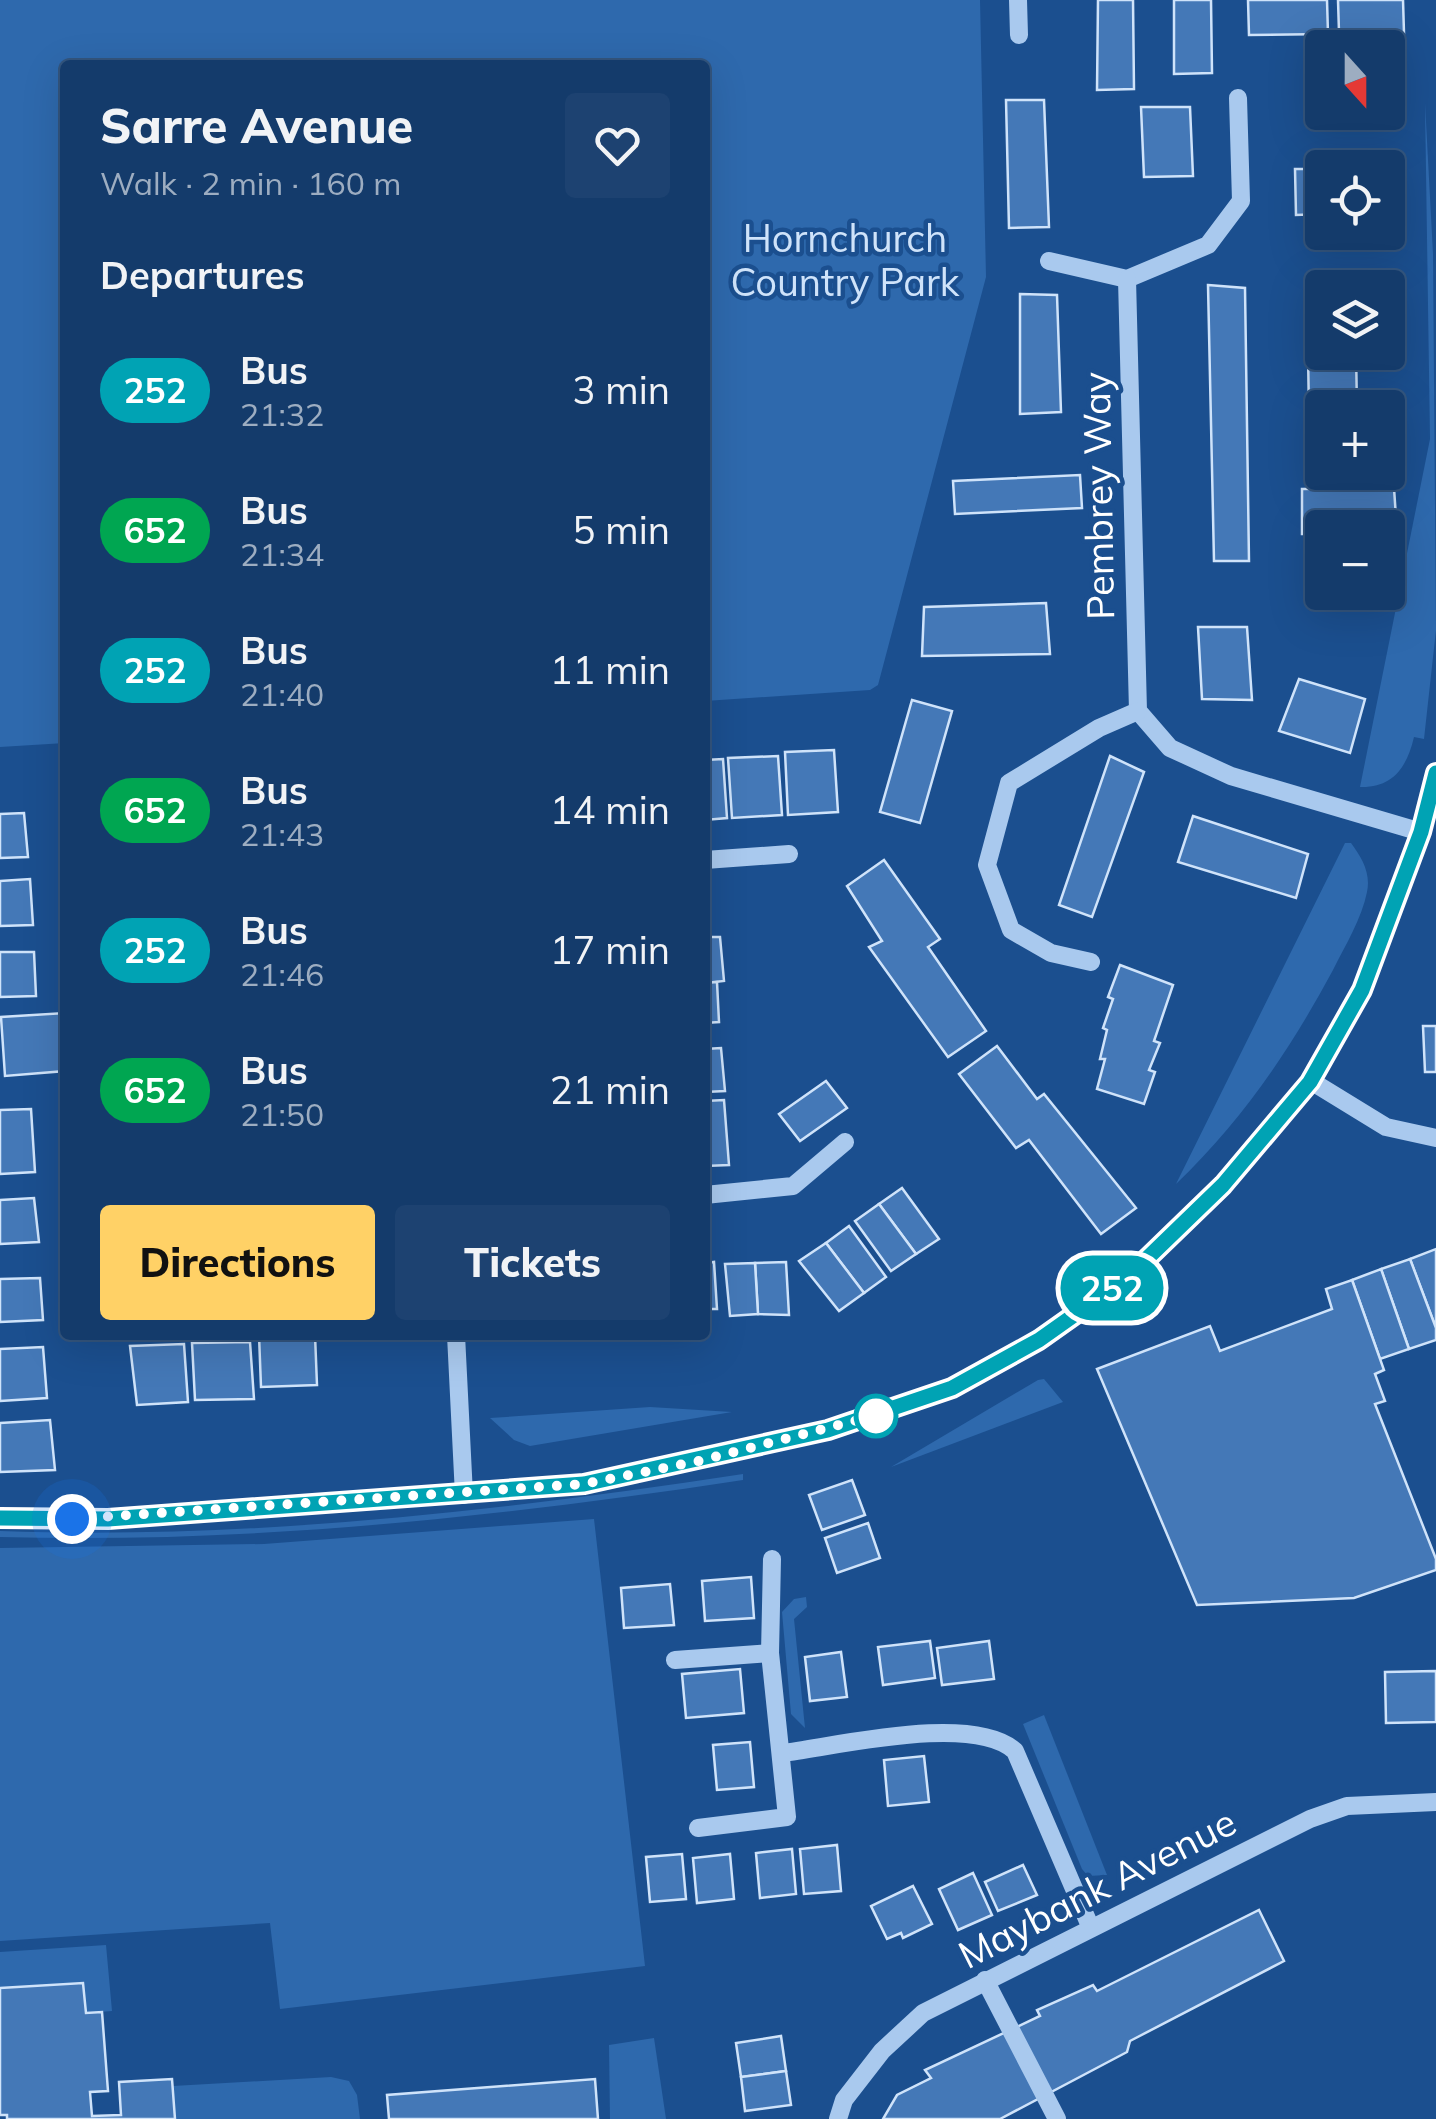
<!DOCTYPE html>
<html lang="en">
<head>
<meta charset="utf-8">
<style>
  body { margin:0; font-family:Mulish,sans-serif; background:#1d4271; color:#f1f3f6; height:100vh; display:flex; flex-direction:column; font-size:38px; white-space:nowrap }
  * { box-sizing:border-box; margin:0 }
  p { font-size:32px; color:#9dadc1 }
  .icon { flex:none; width:55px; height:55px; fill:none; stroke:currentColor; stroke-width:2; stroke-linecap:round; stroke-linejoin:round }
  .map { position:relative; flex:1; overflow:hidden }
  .sheet { position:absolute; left:60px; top:60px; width:650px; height:1280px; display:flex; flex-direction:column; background:#143b6b; border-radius:10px; box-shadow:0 10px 40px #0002,0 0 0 2px #33557e }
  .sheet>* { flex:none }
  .badge { padding:0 20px; border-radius:32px; font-size:35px; line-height:65px }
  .needle { width:65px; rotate:159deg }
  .buttons { position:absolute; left:1305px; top:30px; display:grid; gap:20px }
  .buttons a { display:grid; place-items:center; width:100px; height:100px; border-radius:10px; background:#143b6b; box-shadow:0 10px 40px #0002,0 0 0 2px #33557e; font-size:50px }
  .you { position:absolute; width:50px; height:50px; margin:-25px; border:8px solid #fff; border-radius:50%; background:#1a73e8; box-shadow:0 0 0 15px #1a73e833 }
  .map>.badge { position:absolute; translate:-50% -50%; box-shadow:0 0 0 5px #fff }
  h2 { padding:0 40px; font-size:38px; line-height:90px }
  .round { display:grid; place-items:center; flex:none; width:105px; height:105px; border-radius:10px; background:#1d4271 }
  .head { display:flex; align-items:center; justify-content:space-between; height:170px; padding:0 40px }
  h1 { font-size:48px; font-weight:800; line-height:75px }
  .button { display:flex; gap:20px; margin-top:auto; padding:20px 40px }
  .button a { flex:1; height:115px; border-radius:10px; background:#ffd166; color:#111; font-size:40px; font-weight:800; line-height:115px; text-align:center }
  .button a+a { background:#1d4271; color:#f1f3f6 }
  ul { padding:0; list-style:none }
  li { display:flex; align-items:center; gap:30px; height:140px; padding:0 40px }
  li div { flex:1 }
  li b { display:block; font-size:38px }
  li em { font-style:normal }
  li .badge { min-width:110px; font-weight:700; text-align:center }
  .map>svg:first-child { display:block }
  .green { fill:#2e69ad }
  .building { fill:#4478b7; stroke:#cfe3fa; stroke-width:2.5 }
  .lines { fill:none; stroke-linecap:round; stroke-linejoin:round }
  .minor { stroke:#a9c9ee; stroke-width:18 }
  .line-casing { stroke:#fff; stroke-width:22 }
  .line { stroke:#00a3b4; stroke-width:15 }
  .walk { stroke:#fff; stroke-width:10; stroke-dasharray:0 18 }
  .stop-dot { fill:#fff; stroke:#00a3b4; stroke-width:5 }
  .labels { text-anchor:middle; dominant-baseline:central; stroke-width:9; stroke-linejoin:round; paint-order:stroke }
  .park-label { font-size:38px; fill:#cfe3fa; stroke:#1b4f8f }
  .street-label { font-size:38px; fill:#fff; stroke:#1b4f8f }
</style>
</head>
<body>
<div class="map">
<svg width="1436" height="2119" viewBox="0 0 1436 2119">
  <rect width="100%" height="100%" fill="#1b4f8f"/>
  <g class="green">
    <polygon points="0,0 980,0 986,277 878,685 870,690 705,701 705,65 65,65 65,743 0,747"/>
    <path d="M1425,103L1433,254L1436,630L1424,739L1414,737C1407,767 1393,788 1360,787L1430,439Z"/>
    <path d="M1345,843H1351C1362,858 1371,873 1367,892C1362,918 1345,946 1333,970C1290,1050 1242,1121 1176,1184Z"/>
    <polygon points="1044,1379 1063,1402 891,1467 1038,1380"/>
    <polygon points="650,1407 732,1412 530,1446 514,1440 490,1418"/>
    <path d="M743,1474V1480C499,1517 248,1544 0,1537V1531C248,1540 498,1511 743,1474Z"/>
    <polygon points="594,1519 645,1966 280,2009 270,1923 0,1941 0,1548 264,1544"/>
    <polygon points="806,1597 807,1607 794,1619 805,1728 791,1714 782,1612 794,1599"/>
    <polygon points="1044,1715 1107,1875 1088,1876 1082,1869 1023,1724"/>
    <polygon points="106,1945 112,2011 86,2013 83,1983 0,1988 0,1952"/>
    <polygon points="654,2038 666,2119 610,2119 609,2045"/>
    <polygon points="331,2077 349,2081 357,2095 360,2119 175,2119 173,2086"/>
  </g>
  <g class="building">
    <polygon points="1098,0 1133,0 1134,89 1097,90"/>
    <polygon points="1174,0 1211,0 1212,73 1174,74"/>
    <polygon points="1248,0 1327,0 1328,34 1249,35"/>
    <polygon points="1338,0 1403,0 1404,33 1339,32"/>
    <polygon points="1006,100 1044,100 1049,227 1009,228"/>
    <polygon points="1141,107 1190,107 1193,176 1144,177"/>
    <polygon points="1295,169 1322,169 1322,214 1296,215"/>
    <polygon points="1388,169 1405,169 1404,213 1388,213"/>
    <polygon points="1208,285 1245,288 1249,561 1214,561"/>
    <polygon points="1307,291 1322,291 1322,352 1356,352 1357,408 1322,408 1322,413 1309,414"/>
    <polygon points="1020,294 1057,295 1061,412 1020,414"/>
    <polygon points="1080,475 1082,508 955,514 953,481"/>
    <polygon points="1394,488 1397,532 1388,532 1388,528 1322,528 1322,534 1302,534 1302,489"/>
    <polygon points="1046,603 1050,654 922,656 924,607"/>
    <polygon points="1198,627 1247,627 1252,700 1202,699"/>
    <polygon points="1299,679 1365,699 1350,753 1279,731"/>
    <polygon points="912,700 952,711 920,823 880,812"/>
    <polygon points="834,750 838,812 788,815 785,752"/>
    <polygon points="778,756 782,815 732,818 728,758"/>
    <polygon points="1110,756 1144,772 1092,917 1059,905"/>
    <polygon points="723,759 727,818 705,820 705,760"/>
    <polygon points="24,813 28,857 0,858 0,814"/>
    <polygon points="1193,816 1308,854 1296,898 1178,862"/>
    <polygon points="884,860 940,939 928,947 986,1031 948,1057 869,947 882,941 847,886"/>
    <polygon points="30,879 33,925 0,926 0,881"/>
    <polygon points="705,937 720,937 724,981 705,983"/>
    <polygon points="0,952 34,952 36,996 0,997"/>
    <polygon points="1120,965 1173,985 1154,1041 1160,1043 1149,1070 1155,1072 1144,1104 1097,1089 1105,1059 1100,1059 1107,1030 1103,1028 1113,999 1108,997"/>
    <polygon points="717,982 719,1022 705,1023 705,983"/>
    <polygon points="65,1013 65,1071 5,1076 1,1017"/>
    <polygon points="1423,1026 1436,1026 1436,1072 1425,1072"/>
    <polygon points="997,1046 1037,1099 1044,1094 1136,1208 1101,1234 1029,1140 1016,1148 959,1074"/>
    <polygon points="721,1048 725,1091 705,1092 705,1049"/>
    <polygon points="826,1081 847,1108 800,1141 779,1114"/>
    <polygon points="724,1100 729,1165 705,1166 705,1101"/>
    <polygon points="31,1109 35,1172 0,1174 0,1110"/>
    <polygon points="902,1188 939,1239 916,1254 879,1204"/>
    <polygon points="34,1198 39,1242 0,1244 0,1200"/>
    <polygon points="879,1204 916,1254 891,1271 855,1221"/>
    <polygon points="849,1226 886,1277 864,1293 826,1243"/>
    <polygon points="826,1243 864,1293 839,1311 799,1261"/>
    <polygon points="1436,1249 1436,1328 1410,1259"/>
    <polygon points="1410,1259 1436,1328 1436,1340 1409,1349 1381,1269"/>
    <polygon points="714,1262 717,1309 705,1309 705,1263"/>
    <polygon points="786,1262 789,1315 758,1314 755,1263"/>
    <polygon points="755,1263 758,1314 730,1316 725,1264"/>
    <polygon points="1381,1269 1409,1349 1380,1359 1352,1280"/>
    <polygon points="40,1278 43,1320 0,1322 0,1279"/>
    <polygon points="1352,1280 1384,1370 1375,1374 1385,1401 1375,1404 1436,1559 1436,1570 1354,1598 1197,1605 1097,1369 1210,1326 1220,1351 1332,1309 1326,1289"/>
    <polygon points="259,1335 315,1335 317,1385 261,1387"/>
    <polygon points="250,1342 254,1399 195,1400 192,1343"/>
    <polygon points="184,1344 188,1402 137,1405 130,1346"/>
    <polygon points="43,1347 47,1398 0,1401 0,1349"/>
    <polygon points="50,1420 55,1470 0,1472 0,1423"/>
    <polygon points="852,1480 865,1515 822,1530 809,1495"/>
    <polygon points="868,1523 880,1558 837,1573 825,1538"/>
    <polygon points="751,1577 754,1618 705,1621 702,1581"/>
    <polygon points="670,1584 674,1625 624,1628 621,1588"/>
    <polygon points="930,1641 935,1678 883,1685 878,1647"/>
    <polygon points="989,1641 994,1679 942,1685 937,1648"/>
    <polygon points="841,1652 847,1697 810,1701 805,1657"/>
    <polygon points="740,1669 744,1713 686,1718 682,1674"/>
    <polygon points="1436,1671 1436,1722 1386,1723 1385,1672"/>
    <polygon points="750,1742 754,1787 717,1790 713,1745"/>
    <polygon points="924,1756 929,1802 888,1806 884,1760"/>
    <polygon points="837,1845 841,1891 804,1894 800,1849"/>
    <polygon points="792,1849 796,1894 760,1898 756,1853"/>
    <polygon points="682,1854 686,1899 650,1902 646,1857"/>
    <polygon points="730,1854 734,1899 697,1903 693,1858"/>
    <polygon points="1023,1865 1037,1895 998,1911 985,1882"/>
    <polygon points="973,1873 992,1915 958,1930 939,1889"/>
    <polygon points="913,1886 932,1924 903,1938 901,1933 887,1939 871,1906"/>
    <polygon points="1259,1910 1284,1961 1130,2041 1127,2052 1000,2119 883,2119 897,2095 931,2078 925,2070 1040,2016 1037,2010 1093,1985 1097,1991"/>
    <polygon points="83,1983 86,2013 102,2012 108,2091 90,2092 92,2116 121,2115 119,2082 172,2079 175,2119 7,2119 7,2115 0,2115 0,1988"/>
    <polygon points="781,2036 786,2071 741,2077 736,2043"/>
    <polygon points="786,2071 791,2105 745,2111 741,2077"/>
    <polygon points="595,2079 598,2119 389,2119 387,2095"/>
  </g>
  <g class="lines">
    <g class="minor">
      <polyline points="1018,0 1019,35"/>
      <polyline points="1049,261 1127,279 1208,245 1241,201 1238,98"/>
      <polyline points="1127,279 1138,711 1170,748 1231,776 1421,832"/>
      <polyline points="705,860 789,854"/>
      <polyline points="1091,962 1051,953 1011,930 987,865 1009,783 1099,728 1138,711"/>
      <polyline points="1311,1081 1386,1127 1436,1138"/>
      <polyline points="705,1195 793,1186 845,1142"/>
      <polyline points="456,1335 464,1495"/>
      <polyline points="0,1518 108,1519 584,1483 827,1430 952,1388 1039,1340 1128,1277 1223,1185 1311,1081 1362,991 1421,832 1436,773"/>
      <polyline points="675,1660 770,1653"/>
      <path d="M783,1753C838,1746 973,1713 1015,1751L1090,1926"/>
      <polyline points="698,1828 787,1817 770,1653 772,1559"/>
      <polyline points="985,1980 1057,2119"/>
      <polyline points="838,2119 844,2100 882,2051 923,2013 1310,1819 1347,1806 1436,1802"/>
    </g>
  </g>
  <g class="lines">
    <g class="line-casing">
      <polyline id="line" points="0,1518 108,1519 584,1484 828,1430 952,1388 1039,1340 1128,1277 1223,1185 1310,1082 1362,990 1421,832 1436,773"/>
    </g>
    <use href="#line" class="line"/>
    <polyline class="walk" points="72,1519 584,1484 699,1461 889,1412 876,1416"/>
  </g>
  <circle class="stop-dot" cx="876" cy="1416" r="20"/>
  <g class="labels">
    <g class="park-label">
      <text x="845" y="238">Hornchurch<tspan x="845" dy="44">Country Park</tspan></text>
    </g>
    <g class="street-label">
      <text transform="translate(1098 496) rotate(-91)">Pembrey Way</text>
      <text transform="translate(1097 1888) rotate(-27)">Maybank Avenue</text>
    </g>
  </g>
</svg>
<div class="buttons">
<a><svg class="needle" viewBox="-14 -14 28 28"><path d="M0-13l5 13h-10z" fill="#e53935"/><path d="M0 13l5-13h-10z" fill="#9dadc1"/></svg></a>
<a><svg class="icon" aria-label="locate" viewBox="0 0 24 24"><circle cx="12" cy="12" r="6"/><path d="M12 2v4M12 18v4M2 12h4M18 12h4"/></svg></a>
<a><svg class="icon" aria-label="layers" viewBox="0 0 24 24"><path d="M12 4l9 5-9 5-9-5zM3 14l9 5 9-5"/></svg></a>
<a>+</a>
<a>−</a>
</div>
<div class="you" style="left:72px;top:1519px"></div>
<b class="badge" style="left:1112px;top:1288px;background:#00a3b4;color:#fff">252</b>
<section class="sheet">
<div class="head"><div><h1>Sarre Avenue</h1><p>Walk · 2 min · 160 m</p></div><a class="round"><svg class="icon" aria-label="heart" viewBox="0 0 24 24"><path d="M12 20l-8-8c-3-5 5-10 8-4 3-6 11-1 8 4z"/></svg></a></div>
<h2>Departures</h2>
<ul>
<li><span class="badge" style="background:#00a3b4;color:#fff">252</span><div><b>Bus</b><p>21:32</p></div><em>3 min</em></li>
<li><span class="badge" style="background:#00a651;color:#fff">652</span><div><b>Bus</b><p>21:34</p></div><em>5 min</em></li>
<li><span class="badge" style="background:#00a3b4;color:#fff">252</span><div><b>Bus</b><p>21:40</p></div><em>11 min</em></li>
<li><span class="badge" style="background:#00a651;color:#fff">652</span><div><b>Bus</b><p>21:43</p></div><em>14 min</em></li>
<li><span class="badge" style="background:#00a3b4;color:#fff">252</span><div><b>Bus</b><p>21:46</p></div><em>17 min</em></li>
<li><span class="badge" style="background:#00a651;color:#fff">652</span><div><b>Bus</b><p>21:50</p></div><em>21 min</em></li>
</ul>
<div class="button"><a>Directions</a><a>Tickets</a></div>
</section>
</div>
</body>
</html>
